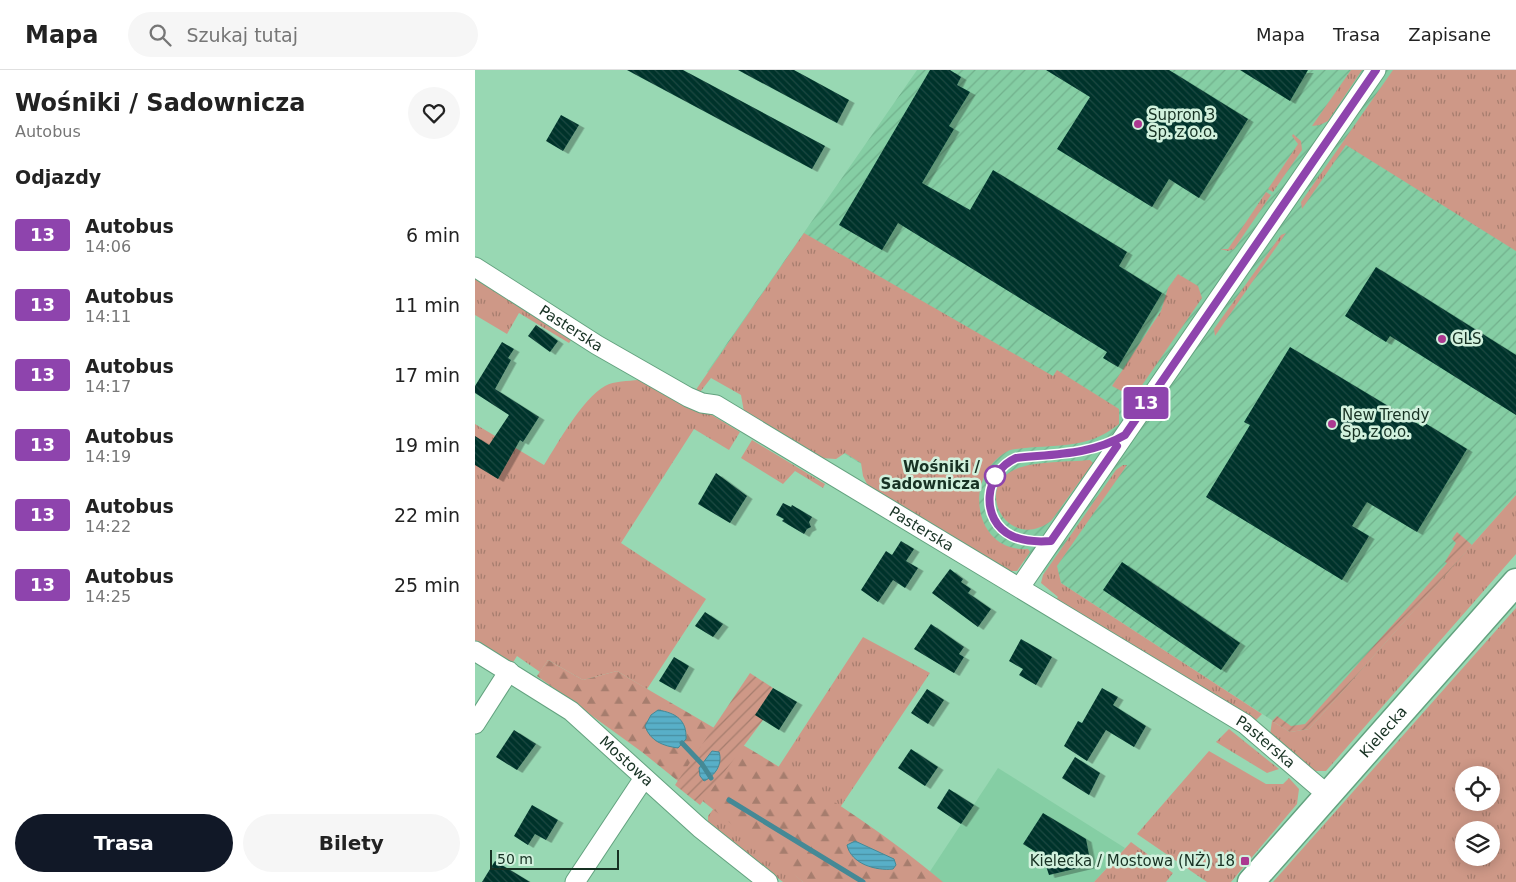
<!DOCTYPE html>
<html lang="pl">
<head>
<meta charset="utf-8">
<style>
  body { margin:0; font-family:"DejaVu Sans",sans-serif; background:#f6f6f6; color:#222; height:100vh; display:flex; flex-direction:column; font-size:19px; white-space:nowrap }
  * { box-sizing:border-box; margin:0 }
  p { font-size:16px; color:#767676 }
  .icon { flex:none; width:28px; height:28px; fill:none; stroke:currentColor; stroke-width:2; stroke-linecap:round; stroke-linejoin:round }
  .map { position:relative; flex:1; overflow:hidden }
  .side { display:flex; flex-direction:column; background:#fff; width:475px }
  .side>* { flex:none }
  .badge { padding:0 10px; border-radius:4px; font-size:18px; line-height:32px }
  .controls { position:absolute; left:980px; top:696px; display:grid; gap:10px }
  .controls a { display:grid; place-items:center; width:45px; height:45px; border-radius:50%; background:#fff; box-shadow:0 2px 12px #0003; font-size:25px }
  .scale { position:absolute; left:15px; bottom:12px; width:129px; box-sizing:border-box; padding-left:5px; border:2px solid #173123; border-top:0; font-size:14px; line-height:18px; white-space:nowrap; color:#173123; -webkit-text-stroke:4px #d1f1dd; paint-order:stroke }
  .map>.badge { position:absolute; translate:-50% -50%; box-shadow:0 0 0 2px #fff }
  h2 { padding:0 15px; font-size:19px; line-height:45px }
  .round { display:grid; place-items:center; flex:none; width:52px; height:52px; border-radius:26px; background:#f6f6f6 }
  .head { display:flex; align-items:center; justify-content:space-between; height:85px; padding:0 15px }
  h1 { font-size:24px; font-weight:700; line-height:38px }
  .button { display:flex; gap:10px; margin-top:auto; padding:10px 15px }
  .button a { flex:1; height:58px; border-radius:30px; background:#111827; color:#fff; font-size:20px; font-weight:700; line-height:58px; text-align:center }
  .button a+a { background:#f6f6f6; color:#222 }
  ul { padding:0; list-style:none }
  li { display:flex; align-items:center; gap:15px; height:70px; padding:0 15px }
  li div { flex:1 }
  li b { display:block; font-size:19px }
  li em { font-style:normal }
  li .badge { min-width:55px; font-weight:700; text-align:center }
  header { display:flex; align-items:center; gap:30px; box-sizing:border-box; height:70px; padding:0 25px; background:#fff; border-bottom:1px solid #e0e0e0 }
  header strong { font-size:24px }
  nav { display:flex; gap:28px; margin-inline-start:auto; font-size:18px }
  .search { width:350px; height:45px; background:#f6f6f6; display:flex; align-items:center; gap:12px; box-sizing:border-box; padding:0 18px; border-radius:28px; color:#767676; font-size:19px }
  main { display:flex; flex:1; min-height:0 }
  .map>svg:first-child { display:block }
  .built { fill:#85cea4 }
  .industrial { fill:url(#industrial-furrows) }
  .grass { fill:url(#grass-tufts); fill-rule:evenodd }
  .forest { fill:url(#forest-firs) }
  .garden { fill:url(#garden-furrows) }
  .water { fill:url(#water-rules); stroke:#448996 }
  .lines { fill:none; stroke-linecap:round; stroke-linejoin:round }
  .stream { stroke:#448996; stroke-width:5 }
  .building { fill:url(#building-back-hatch); filter:url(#shadow) }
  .street-casing { stroke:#63a27f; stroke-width:21 }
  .secondary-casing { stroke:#63a27f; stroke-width:29 }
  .street { stroke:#fff; stroke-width:19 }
  .secondary { stroke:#fff; stroke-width:26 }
  .line-casing { stroke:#fff; stroke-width:11 }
  .line { stroke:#8e44ad; stroke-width:8 }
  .poi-dot { fill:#ac3891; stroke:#d1f1dd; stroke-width:2 }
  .stop-dot { fill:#fff; stroke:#8e44ad; stroke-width:2.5 }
  .labels { text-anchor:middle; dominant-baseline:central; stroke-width:5; stroke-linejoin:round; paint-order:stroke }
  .poi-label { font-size:15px; fill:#173123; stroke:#d1f1dd; text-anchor:start }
  .street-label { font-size:15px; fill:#173123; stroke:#d1f1dd }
  .stop-label { font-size:15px; font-weight:bold; fill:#173123; stroke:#d1f1dd; text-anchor:end }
</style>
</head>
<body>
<header>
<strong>Mapa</strong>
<div class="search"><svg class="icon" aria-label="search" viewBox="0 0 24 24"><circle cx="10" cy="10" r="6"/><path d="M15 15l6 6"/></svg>Szukaj tutaj</div>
<nav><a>Mapa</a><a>Trasa</a><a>Zapisane</a></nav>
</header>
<main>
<section class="side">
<div class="head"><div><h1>Wośniki / Sadownicza</h1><p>Autobus</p></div><a class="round"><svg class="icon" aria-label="heart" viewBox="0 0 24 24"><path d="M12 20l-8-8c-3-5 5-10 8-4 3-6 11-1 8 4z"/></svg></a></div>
<h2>Odjazdy</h2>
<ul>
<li><span class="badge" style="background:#8e44ad;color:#fff">13</span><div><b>Autobus</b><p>14:06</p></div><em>6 min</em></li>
<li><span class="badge" style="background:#8e44ad;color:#fff">13</span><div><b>Autobus</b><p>14:11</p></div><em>11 min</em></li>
<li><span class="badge" style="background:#8e44ad;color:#fff">13</span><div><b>Autobus</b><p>14:17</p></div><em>17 min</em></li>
<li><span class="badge" style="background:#8e44ad;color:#fff">13</span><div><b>Autobus</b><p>14:19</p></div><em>19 min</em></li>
<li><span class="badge" style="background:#8e44ad;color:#fff">13</span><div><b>Autobus</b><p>14:22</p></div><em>22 min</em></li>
<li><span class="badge" style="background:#8e44ad;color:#fff">13</span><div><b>Autobus</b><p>14:25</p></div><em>25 min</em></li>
</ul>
<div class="button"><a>Trasa</a><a>Bilety</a></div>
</section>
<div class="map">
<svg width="1041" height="812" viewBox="0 0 1041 812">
  <defs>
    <pattern id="industrial-furrows" width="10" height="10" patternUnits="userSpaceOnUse" patternTransform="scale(1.25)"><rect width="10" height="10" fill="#85cea4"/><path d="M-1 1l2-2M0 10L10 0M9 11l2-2" fill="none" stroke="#72b18d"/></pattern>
    <pattern id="grass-tufts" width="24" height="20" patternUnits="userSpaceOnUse" patternTransform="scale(1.25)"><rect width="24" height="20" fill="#ce9887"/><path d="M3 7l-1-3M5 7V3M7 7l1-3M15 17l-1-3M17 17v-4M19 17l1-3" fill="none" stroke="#a67d6e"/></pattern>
    <pattern id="forest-firs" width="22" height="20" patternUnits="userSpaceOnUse" patternTransform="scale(1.25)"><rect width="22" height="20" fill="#ce9887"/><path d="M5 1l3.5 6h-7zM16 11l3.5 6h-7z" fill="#a67d6e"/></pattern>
    <pattern id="garden-furrows" width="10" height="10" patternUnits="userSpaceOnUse" patternTransform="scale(1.25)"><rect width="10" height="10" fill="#ce9887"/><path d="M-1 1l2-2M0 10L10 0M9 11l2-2" fill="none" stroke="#a67d6e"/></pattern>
    <pattern id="water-rules" width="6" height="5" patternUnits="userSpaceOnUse" patternTransform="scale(1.25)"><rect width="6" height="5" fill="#58afc8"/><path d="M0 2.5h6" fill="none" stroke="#488fa2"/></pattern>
    <pattern id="building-back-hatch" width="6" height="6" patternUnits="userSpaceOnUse" patternTransform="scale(1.25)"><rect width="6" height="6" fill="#00332b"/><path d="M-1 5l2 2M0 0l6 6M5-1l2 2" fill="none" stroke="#1c4841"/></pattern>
    <filter id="shadow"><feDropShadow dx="5.5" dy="3" stdDeviation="0" flood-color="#0004"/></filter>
  </defs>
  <rect width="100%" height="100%" fill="#98d8b3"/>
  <polygon class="built" points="523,698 650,778 619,812 448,812"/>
  <polygon class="industrial" points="442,0 1041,0 1041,425 834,659 815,662 586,513 232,302"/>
  <g class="grass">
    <polygon points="876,0 887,0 853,51 845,55 837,56"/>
    <polygon points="918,0 1041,0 1041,181 871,75 827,139 826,132"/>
    <polygon points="818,64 826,71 827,80 798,122 793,119 823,74 817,66"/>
    <polygon points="791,122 796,125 759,179 753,181 745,179 753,179"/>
    <path d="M329,163L578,306L582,300L644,339V354C610,382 575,373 535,380C486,404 498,483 553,479L555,482L542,501H531L394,418L388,406L386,393L370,383L361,389L346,388L269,342L266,325L236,308L222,326L218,324Z"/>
    <polygon points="811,163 740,266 739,259 806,165"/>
    <polygon points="703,204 723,216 727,228 661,324 652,324 637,316 686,241 693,218"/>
    <polygon points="0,208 99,266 94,273 44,243 32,264 0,245"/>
    <path d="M164,310L170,311L227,339L265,362L254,380L219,359L146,473L231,529L172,619L142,601L108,610L73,590L65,602L42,586L37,594L0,570V354L69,395C83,373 107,329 130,316C139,311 153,311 164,310Z"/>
    <polygon points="277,370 350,414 348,418 320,401 308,414 266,388"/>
    <path d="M615,390L618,393L576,451C533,483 497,417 541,399C560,391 594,392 615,390Z"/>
    <polygon points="648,395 652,395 582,496 586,513 787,644 780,651 580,531 583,527 566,513 568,505 641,400"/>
    <polygon points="1041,425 1041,484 851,701 836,701 795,665 797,651 815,662 834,659"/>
    <path d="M1041,538V812H798ZM989,705H1016V732H989ZM989,760H1016V788H989Z"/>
    <polygon points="388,567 455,603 342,772 319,804 328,812 308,812 233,755 233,746 267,702 291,716"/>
    <polygon points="754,659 804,699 792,703 741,672"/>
    <polygon points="734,681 791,714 808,714 814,708 824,719 822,734 756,812 732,812 662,764"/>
    <polygon points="656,772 698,803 691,812 619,812"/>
  </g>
  <path class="forest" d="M73,590L108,610L142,601C251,666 371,730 468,812H328L167,682L62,606Z"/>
  <g class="garden">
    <polygon points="982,462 997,475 834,659 815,662 797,651 802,646 816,656 830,654 972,493 970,492 981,473 977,469"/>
    <polygon points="275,603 298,618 288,650 225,735 200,715"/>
  </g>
  <g class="water">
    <path d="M183,640C201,643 212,650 211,669L203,678C188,676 175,671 170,656L176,645Z"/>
    <path d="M237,681L244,682C248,694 240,706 229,711L225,706L224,698Z"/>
    <path d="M380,771L419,789L421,795L418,799C401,801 376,794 372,775Z"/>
  </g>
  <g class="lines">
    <g class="stream">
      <polyline points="207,673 227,694 236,708"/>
      <polyline points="254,730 388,812"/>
    </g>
  </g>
  <g class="building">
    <polygon points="152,0 208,0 350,76 337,99"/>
    <polygon points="263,0 319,0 374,30 362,53"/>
    <polygon points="455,0 475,0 486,7 482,15 495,22 474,56 479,59 447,113 495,140 518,100 652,182 644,196 687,223 643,297 628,288 632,282 423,153 407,180 364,155"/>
    <polygon points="571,0 694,0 773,49 724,128 694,109 677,137 582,79 615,27"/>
    <polygon points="765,0 833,0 815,31"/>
    <polygon points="86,45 104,55 88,81 71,71"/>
    <polygon points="901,197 1041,285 1041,345 915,266 911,272 870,246"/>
    <polygon points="61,255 83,271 75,282 53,266"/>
    <polygon points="27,272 39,279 33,288 36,290 20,319 64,347 48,372 45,370 23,409 0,395 0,366 14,375 34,345 0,323 0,316"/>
    <polygon points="815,277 948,357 950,353 992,379 942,462 892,432 877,456 894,466 867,510 731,427 775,355 769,352"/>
    <polygon points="241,403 272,426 255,453 223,434"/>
    <polygon points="308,433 316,437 317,435 337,447 334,452 336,457 332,459 329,464 307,451 309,449 301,445"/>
    <polygon points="426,471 439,479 431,491 443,498 430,518 418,510 403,532 386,520 411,481 417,485"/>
    <polygon points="647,492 765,573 746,600 628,520"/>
    <polygon points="475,499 488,509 486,512 496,519 493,523 516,539 503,557 457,523"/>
    <polygon points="230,542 248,554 238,567 220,556"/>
    <polygon points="456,554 489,577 484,584 489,587 479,603 439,579"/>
    <polygon points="546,569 577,587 561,615 544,605 548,599 534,591"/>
    <polygon points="199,587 214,596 200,620 184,611"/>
    <polygon points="298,618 322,632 304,660 280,645"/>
    <polygon points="627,618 643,627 638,635 671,656 659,677 631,660 612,691 589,676 603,651 607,653"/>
    <polygon points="452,619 469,630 453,654 436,643"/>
    <polygon points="39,660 61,674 42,700 21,687"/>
    <polygon points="436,679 463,697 450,716 423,698"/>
    <polygon points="600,687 625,703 614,725 587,708"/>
    <polygon points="474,719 499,735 486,754 462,738"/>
    <polygon points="57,735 83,750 71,770 60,764 53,775 39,766"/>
    <polygon points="568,743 611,769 616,795 574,805 571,796 574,790 548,774"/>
    <polygon points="20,791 55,812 7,812"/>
  </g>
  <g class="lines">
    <g class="street-casing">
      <g id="street">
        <path id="s1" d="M0,197L122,275L213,327L227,333L241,335L770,654L854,726"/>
        <polyline points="545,517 901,0"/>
        <path id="s2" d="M0,581L96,641L225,758L293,812"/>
        <polyline points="0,654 34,601"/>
        <polyline points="100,812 169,708"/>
      </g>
    </g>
    <g class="secondary-casing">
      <g id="secondary">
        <path id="s3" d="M776,812L1041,512"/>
      </g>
    </g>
    <use href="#street" class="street"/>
    <use href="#secondary" class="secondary"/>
  </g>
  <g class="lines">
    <g class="line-casing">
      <path id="line" d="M642,376L576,471C563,472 550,472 537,466C504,450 509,402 541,388C579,384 616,385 650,365L901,0"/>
    </g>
    <use href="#line" class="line"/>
  </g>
  <g class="poi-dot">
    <circle cx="663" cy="54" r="5"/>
    <circle cx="967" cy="269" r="5"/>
    <circle cx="857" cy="354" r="5"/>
    <rect x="765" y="786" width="10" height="10" rx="2.5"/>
  </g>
  <circle class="stop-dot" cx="520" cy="406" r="10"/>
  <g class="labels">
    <g class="poi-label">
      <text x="673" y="45">Supron 3<tspan x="673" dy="17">Sp. z o.o.</tspan></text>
      <text x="977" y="269">GLS</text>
      <text x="867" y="345">New Trendy<tspan x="867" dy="17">Sp. z o.o.</tspan></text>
      <text x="760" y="791" text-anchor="end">Kielecka / Mostowa (NŻ) 18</text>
    </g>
    <g class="street-label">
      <text stroke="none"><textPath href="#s1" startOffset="114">Pasterska</textPath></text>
      <text stroke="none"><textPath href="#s1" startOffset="519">Pasterska</textPath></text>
      <text stroke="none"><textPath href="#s3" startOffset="200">Kielecka</textPath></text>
      <text stroke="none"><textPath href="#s1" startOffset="924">Pasterska</textPath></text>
      <text stroke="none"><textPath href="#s2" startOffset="188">Mostowa</textPath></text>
    </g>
    <g class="stop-label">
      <text x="505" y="397">Wośniki /<tspan x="505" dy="17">Sadownicza</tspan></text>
    </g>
  </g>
</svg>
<div class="controls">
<a><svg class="icon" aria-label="locate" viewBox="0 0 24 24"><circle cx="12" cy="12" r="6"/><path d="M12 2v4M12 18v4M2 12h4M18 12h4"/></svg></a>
<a><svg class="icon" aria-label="layers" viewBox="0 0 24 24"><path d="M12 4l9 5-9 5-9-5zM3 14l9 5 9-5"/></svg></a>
</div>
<div class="scale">50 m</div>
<b class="badge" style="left:671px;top:333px;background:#8e44ad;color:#fff">13</b>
</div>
</main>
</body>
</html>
